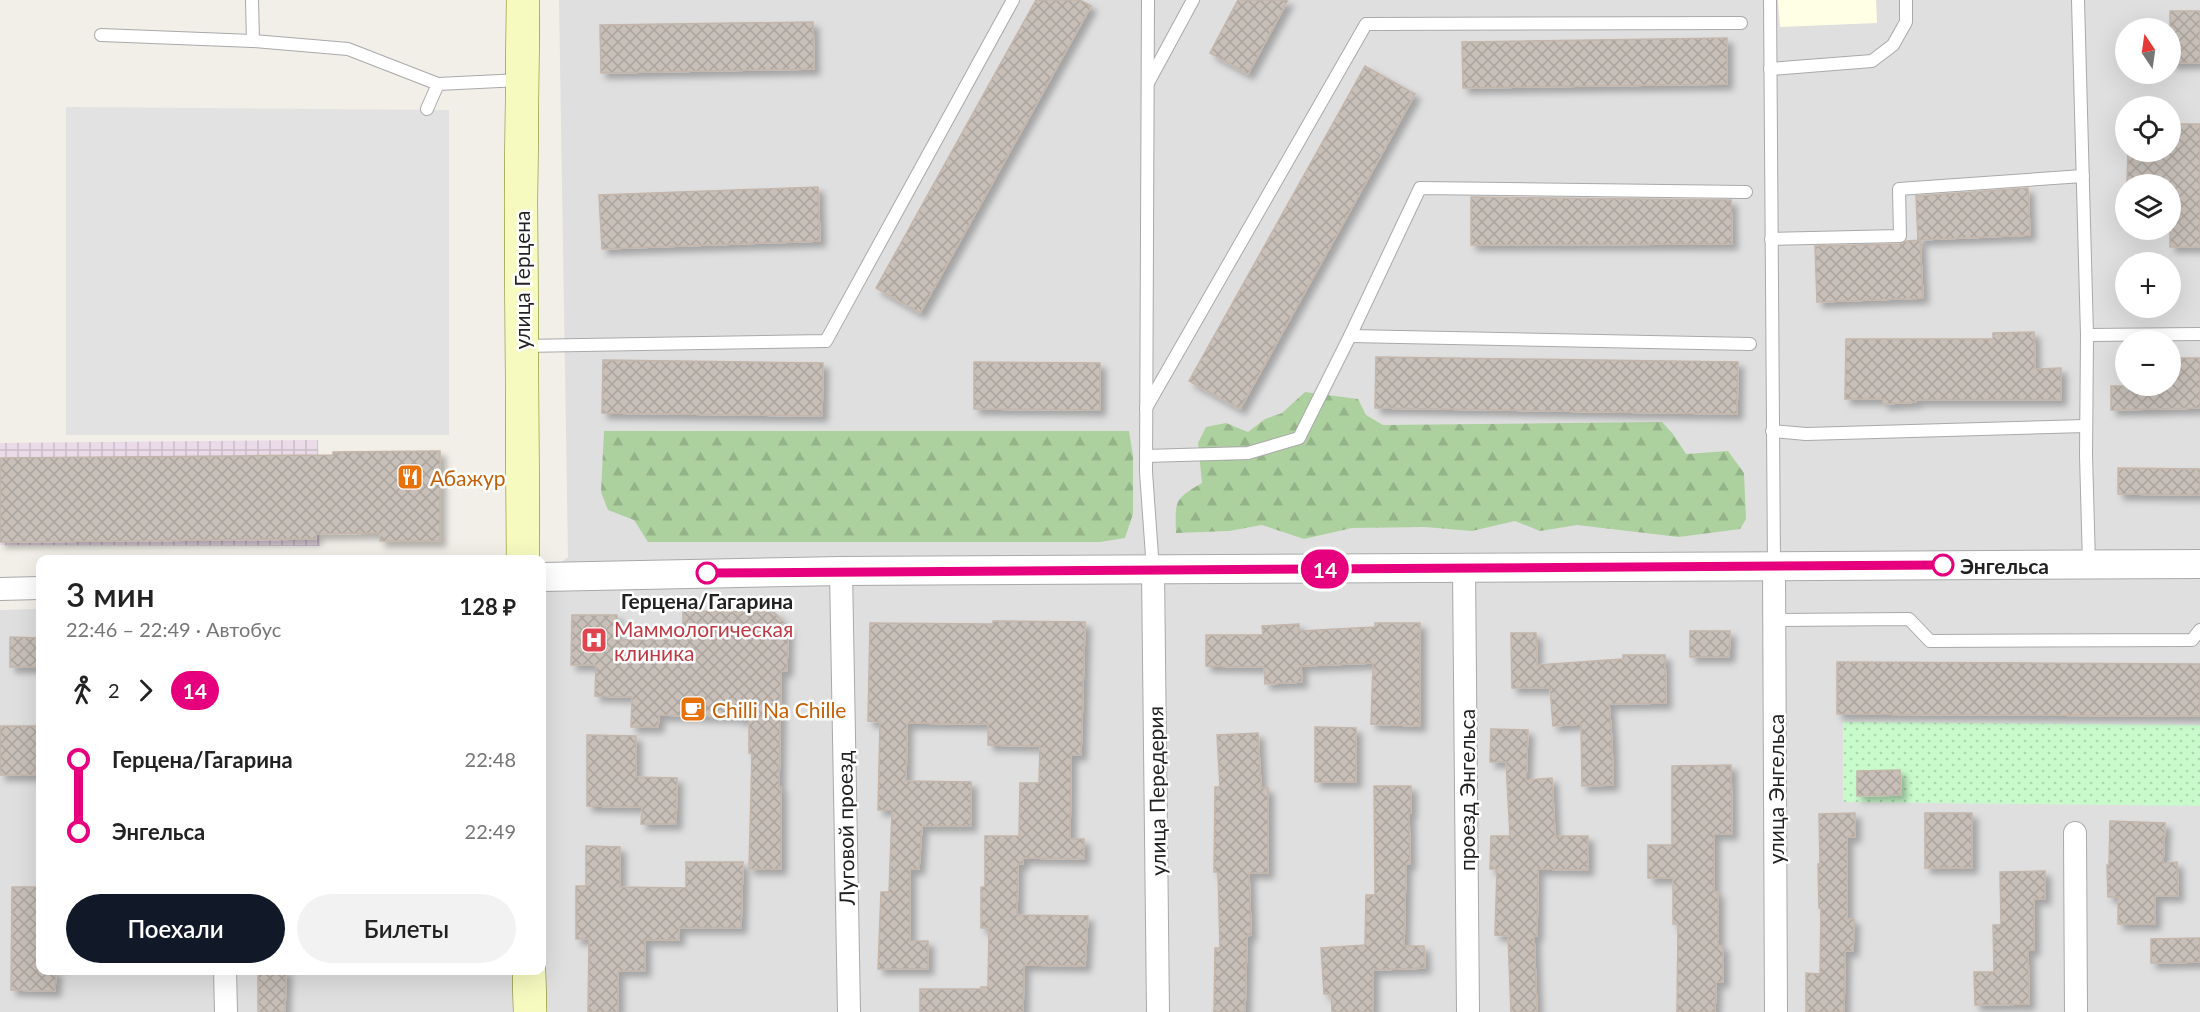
<!DOCTYPE html>
<html lang="ru">
<head>
<meta charset="utf-8">
<style>
  body { margin:0; font-family:Lato,sans-serif; background:#f2f2f2; color:#222; height:100vh; display:flex; flex-direction:column; font-size:22px; white-space:nowrap }
  * { box-sizing:border-box; margin:0 }
  p { font-size:20px; color:#767676 }
  .icon { flex:none; width:33px; height:33px; fill:none; stroke:currentColor; stroke-width:2; stroke-linecap:round; stroke-linejoin:round }
  .map { position:relative; flex:1; overflow:hidden }
  .side { position:absolute; left:36px; top:555px; width:510px; height:420px; display:flex; flex-direction:column; background:#fff; border-radius:12px; box-shadow:0 6px 24px #0002 }
  .side>* { flex:none }
  .badge { padding:0 12px; border-radius:20px; font-size:21px; line-height:39px }
  .needle { width:39px; rotate:347deg }
  .buttons { position:absolute; left:2115px; top:18px; display:grid; gap:12px }
  .buttons a { display:grid; place-items:center; width:66px; height:66px; border-radius:50%; background:#fff; box-shadow:0 6px 24px #0002; font-size:30px }
  .map>.badge { position:absolute; translate:-50% -50%; box-shadow:0 0 0 3px #fff }
  .legs { display:flex; align-items:center; gap:9px; height:66px; padding:0 30px; font-size:20px }
  .legs p { margin-inline-start:auto }
  .headline { display:flex; align-items:center; justify-content:space-between; height:102px; padding:0 30px }
  h1 { font-size:33px; font-weight:600; line-height:45px }
  .cta { display:flex; gap:12px; margin-top:auto; padding:12px 30px }
  .cta a { flex:1; height:69px; border-radius:36px; background:#111827; color:#fff; font-size:24px; font-weight:600; line-height:69px; text-align:center }
  .cta a+a { background:#f2f2f2; color:#222 }
  ul { padding:0 30px; list-style:none }
  li { display:flex; align-items:center; gap:21px; height:72px; font-size:22px }
  li i { display:grid; place-items:center; width:9px; height:100%; margin:0 8px; background:currentColor }
  li i::after { content:''; width:15px; height:15px; margin:-8px; border:4px solid; border-radius:50%; background:#fff }
  li p { margin-inline-start:auto }
  li:first-child i { background:linear-gradient(#0000 50%,currentColor 0) }
  li:last-child i { background:linear-gradient(currentColor 50%,#0000 0) }
  .map>svg:first-child { display:block }
  .residential { fill:#e0dfdf; fill-rule:evenodd }
  .industrial { fill:url(#industrial-grid) }
  .education { fill:#ffffe5 }
  .forest { fill:url(#forest-firs) }
  .park { fill:url(#park-dots) }
  .parking { fill:#e2e2e2 }
  .building { fill:url(#building-cross-hatch); stroke:#c4b6ab; stroke-width:1.5; filter:url(#shadow) }
  .lines { fill:none; stroke-linecap:round; stroke-linejoin:round }
  .service-casing { stroke:#a9a9a9; stroke-width:14 }
  .minor-casing { stroke:#a9a9a9; stroke-width:24 }
  .tertiary-casing { stroke:#a9a9a9; stroke-width:30 }
  .secondary-casing { stroke:#707d05; stroke-width:34 }
  .service { stroke:#fff; stroke-width:12 }
  .minor { stroke:#fff; stroke-width:22 }
  .tertiary { stroke:#fff; stroke-width:28 }
  .secondary { stroke:#f7fabf; stroke-width:33 }
  .line-1-casing { stroke:#fff; stroke-width:14 }
  .line-1 { stroke:#e6007e; stroke-width:9 }
  .stop-1-dot { fill:#fff; stroke:#e6007e; stroke-width:3 }
  .labels { text-anchor:middle; dominant-baseline:central; stroke-width:5; stroke-linejoin:round; paint-order:stroke }
  .street-label { font-size:21px; fill:#222; stroke:#fff }
  .food-label { font-size:21px; fill:#c56008; stroke:#fff; text-anchor:start }
  .stop-label { font-size:21px; font-weight:bold; fill:#222; stroke:#fff; text-anchor:start }
  .health-label { font-size:21px; fill:#be3a42; stroke:#fff; text-anchor:start }
</style>
</head>
<body>
<div class="map">
<svg width="2200" height="1012" viewBox="0 0 2200 1012">
  <defs>
    <pattern id="industrial-grid" width="8" height="8" patternUnits="userSpaceOnUse" patternTransform="scale(1.5)"><rect width="8" height="8" fill="#ebdbe8"/><path d="M0 4h8M4 0v8" fill="none" stroke="#c9bcc7"/></pattern>
    <pattern id="forest-firs" width="22" height="20" patternUnits="userSpaceOnUse" patternTransform="scale(1.5)"><rect width="22" height="20" fill="#add19e"/><path d="M5 1l3.5 6h-7zM16 11l3.5 6h-7z" fill="#95b388"/></pattern>
    <pattern id="park-dots" width="8" height="8" patternUnits="userSpaceOnUse" patternTransform="scale(1.5)"><rect width="8" height="8" fill="#c8facc"/><path d="M2 2h.1M6 6h.1" fill="none" stroke="#acd6af" stroke-width="1.8" stroke-linecap="round"/></pattern>
    <pattern id="building-cross-hatch" width="8" height="8" patternUnits="userSpaceOnUse" patternTransform="scale(1.5)"><rect width="8" height="8" fill="#c7bfb8"/><path d="M0 0l8 8M0 8l8-8" fill="none" stroke="#aba49e"/></pattern>
    <filter id="shadow"><feDropShadow dx="5.5" dy="5.5" stdDeviation="3" flood-color="#0004"/></filter>
  </defs>
  <rect width="100%" height="100%" fill="#f2efe9"/>
  <path class="residential" d="M559,0H2200V1012H0V610L40,609V970H542V577L568,557ZM2126,28H2170V74H2126ZM2126,106H2170V152H2126ZM2126,184H2170V230H2126ZM2126,262H2170V308H2126ZM2126,340H2170V386H2126Z"/>
  <polygon class="industrial" points="318,440 320,546 0,545 0,443"/>
  <polygon class="education" points="1778,0 1876,0 1877,23 1780,27"/>
  <g class="forest">
    <path d="M1305,392L1358,399L1366,415L1383,425L1662,422L1673,434L1686,454L1728,451L1744,473L1746,519L1740,529L1679,537L1577,525L1540,531L1515,521L1472,531L1425,527L1352,528L1304,539L1262,525L1229,531L1176,533C1175,501 1174,499 1202,483L1198,443L1206,427L1226,423L1248,432L1265,419L1282,413Z"/>
    <polygon points="604,431 1129,431 1133,456 1133,514 1125,538 1100,542 648,542 634,520 608,510 601,492"/>
  </g>
  <polygon class="park" points="1843,722 2200,725 2200,806 1843,802"/>
  <polygon class="parking" points="66,107 449,110 449,435 66,435"/>
  <g class="building">
    <polygon points="1036,0 1080,0 1091,6 920,313 876,288"/>
    <polygon points="1238,0 1288,0 1248,74 1210,53"/>
    <rect x="2170" y="11" width="30" height="52"/>
    <polygon points="813,22 814,69 601,73 600,25"/>
    <polygon points="1727,38 1727,84 1463,88 1462,42"/>
    <polygon points="1365,66 1415,94 1240,409 1189,381"/>
    <polygon points="2170,124 2200,124 2200,247 2170,247 2170,184 2127,184 2128,152 2170,152"/>
    <polygon points="818,187 820,241 602,249 599,195"/>
    <polygon points="2028,188 2030,235 1918,240 1916,196"/>
    <polygon points="1471,197 1731,200 1732,244 1471,245"/>
    <polygon points="1920,240 1923,298 1817,302 1815,246 1900,244 1907,241"/>
    <polygon points="2034,332 2035,369 2061,368 2061,400 1915,400 1916,402 1883,404 1883,399 1845,399 1846,339 1993,339 1993,333"/>
    <polygon points="1376,357 1738,362 1737,414 1375,408"/>
    <polygon points="2170,358 2200,358 2200,408 2111,410 2111,386 2170,386"/>
    <polygon points="603,360 823,363 822,416 602,413"/>
    <polygon points="974,362 1100,363 1100,410 974,409"/>
    <polygon points="440,451 440,541 380,541 380,533 316,534 316,539 0,542 0,458 333,455 333,452"/>
    <polygon points="2118,468 2200,469 2200,495 2118,494"/>
    <polygon points="683,611 774,612 788,627 787,671 781,671 779,787 781,787 781,869 749,869 752,753 749,753 749,719 738,719 738,717 659,715 658,727 631,727 632,697 595,696 596,665 571,665 572,615 617,615 617,640 683,639"/>
    <polygon points="993,621 1085,622 1081,755 1071,755 1070,839 1084,839 1084,859 1023,858 1023,864 1018,864 1017,915 1088,916 1085,966 1024,965 1023,1012 920,1012 920,989 981,989 981,987 988,987 989,928 981,928 981,887 985,887 985,836 1019,836 1020,783 1039,783 1040,746 988,745 988,724 907,723 906,781 971,782 971,826 922,826 919,869 910,869 910,941 928,941 928,969 878,969 881,892 889,892 892,810 878,810 880,722 868,721 870,623 993,624"/>
    <polygon points="1375,623 1420,623 1420,726 1371,724 1373,663 1301,666 1302,682 1265,684 1264,667 1206,666 1206,635 1263,635 1262,626 1299,624 1299,631 1375,627"/>
    <polygon points="1690,631 1730,631 1729,657 1690,657"/>
    <polygon points="1511,633 1536,633 1537,665 1623,659 1623,655 1665,655 1666,703 1609,704 1612,741 1613,785 1582,786 1581,724 1553,726 1550,688 1512,688"/>
    <polygon points="10,637 40,638 40,667 10,667"/>
    <polygon points="1837,662 2200,664 2200,716 1837,714"/>
    <polygon points="0,726 37,726 36,775 0,775"/>
    <polygon points="1315,727 1356,728 1356,782 1315,782"/>
    <polygon points="1491,729 1528,730 1526,780 1552,778 1555,836 1588,836 1588,870 1538,869 1537,936 1534,936 1537,1012 1511,1012 1508,936 1495,935 1497,869 1490,869 1491,836 1510,836 1506,762 1490,762"/>
    <polygon points="1258,733 1261,788 1268,788 1268,873 1249,873 1251,935 1247,936 1245,1012 1214,1012 1215,948 1220,948 1218,872 1214,872 1215,787 1220,787 1217,735"/>
    <polygon points="587,735 636,736 636,777 677,778 676,824 641,824 642,807 587,806"/>
    <polygon points="1731,765 1732,834 1714,834 1714,892 1718,892 1718,946 1723,946 1723,982 1716,982 1715,1012 1677,1012 1678,924 1673,924 1673,878 1648,878 1648,845 1672,845 1672,766"/>
    <polygon points="1900,770 1901,795 1857,796 1857,771"/>
    <polygon points="1374,786 1411,786 1411,813 1409,813 1410,864 1406,864 1404,946 1424,946 1425,968 1373,970 1373,1012 1332,1012 1331,994 1324,994 1321,948 1365,945 1366,895 1375,895"/>
    <polygon points="1855,813 1855,837 1847,837 1847,919 1854,919 1853,951 1845,951 1844,1012 1806,1012 1806,973 1820,974 1821,908 1819,908 1818,864 1820,864 1819,814"/>
    <rect x="1925" y="813" width="47" height="55"/>
    <polygon points="2110,821 2165,823 2163,863 2177,862 2178,896 2155,896 2155,924 2118,924 2118,897 2108,897 2107,865 2109,865"/>
    <polygon points="586,846 620,847 620,887 686,888 686,862 743,862 741,928 679,928 679,940 645,940 645,971 618,971 618,1012 588,1012 589,939 576,939 576,886 586,886"/>
    <polygon points="2045,871 2045,899 2034,899 2034,950 2028,950 2029,1004 1975,1005 1974,972 1994,972 1993,925 2001,925 2000,872"/>
    <polygon points="12,887 40,887 40,970 56,970 55,991 11,990"/>
    <polygon points="2200,938 2200,962 2151,963 2151,939"/>
    <polygon points="258,970 286,970 285,1012 258,1012"/>
  </g>
  <g class="lines">
    <g class="service-casing">
      <g id="service">
        <polyline points="252,0 253,41"/>
        <polyline points="1148,0 1146,472 1153,570"/>
        <polyline points="1770,0 1774,566"/>
        <polyline points="2078,0 2087,335 2086,455 2089,564"/>
        <polyline points="101,35 253,41 348,49 438,84"/>
        <polyline points="1770,69 1872,61 1893,45 1906,22 1906,0"/>
        <polyline points="1148,83 1193,0"/>
        <polyline points="427,109 438,84 522,80"/>
        <polyline points="1771,239 1900,236 1899,189 2083,176"/>
        <polyline points="2087,335 2200,334"/>
        <polyline points="1350,336 1750,344"/>
        <polyline points="522,346 826,341 1013,0"/>
        <polyline points="1146,408 1366,24 1741,23"/>
        <polyline points="1772,431 1806,434 2086,426"/>
        <polyline points="1146,456 1248,453 1299,438 1350,336 1420,188 1746,192"/>
        <polyline points="1774,620 1909,619 1930,641 2192,640 2200,630"/>
      </g>
    </g>
    <g class="minor-casing">
      <g id="minor">
        <polyline points="1774,566 1776,1012"/>
        <polyline points="1464,568 1468,1012"/>
        <polyline points="1153,570 1158,1012"/>
        <polyline points="841,571 849,1012"/>
        <polyline points="0,589 40,588"/>
        <polyline points="2075,833 2076,1012"/>
        <polyline points="225,970 226,1012"/>
      </g>
    </g>
    <g class="tertiary-casing">
      <polyline id="tertiary" points="542,577 841,571 2200,564"/>
    </g>
    <g class="secondary-casing">
      <g id="secondary">
        <polyline points="523,560 521,201 523,0"/>
        <polyline points="529,970 530,1012"/>
      </g>
    </g>
    <use href="#service" class="service"/>
    <use href="#minor" class="minor"/>
    <use href="#tertiary" class="tertiary"/>
    <use href="#secondary" class="secondary"/>
  </g>
  <g class="lines">
    <g class="line-1-casing">
      <polyline id="line-1" points="707,573 1943,565"/>
    </g>
    <use href="#line-1" class="line-1"/>
  </g>
  <defs>
    <g id="restaurant-square" transform="scale(1.35)"><rect x="-9" y="-9" width="18" height="18" rx="4" fill="#e8710a" stroke="#fff"/><path d="M-5-6h1v4h1v-4h1v4h1v-4h1v5L-1.5 .5V6h-2V.5L-5-1ZM5-6V6H3V1.5H1.5Q1.5-4 5-6Z" fill="#fff"/></g>
    <g id="hospital-square" transform="scale(1.35)"><rect x="-9" y="-9" width="18" height="18" rx="4" fill="#e0444e" stroke="#fff"/><path d="M-5-5h3v3.5h4V-5h3V5h-3V1.5h-4V5h-3Z" fill="#fff"/></g>
    <g id="cafe-square" transform="scale(1.35)"><rect x="-9" y="-9" width="18" height="18" rx="4" fill="#e8710a" stroke="#fff"/><path d="M-5.5-4.5H6V0H3Q3 3.5 0 3.5H-2.5Q-5.5 3.5-5.5 0ZM3-3.2v2h1.7v-2ZM-6 4.5H4V6H-6Z" fill="#fff"/></g>
  </defs>
  <g fill-rule="evenodd">
    <use href="#restaurant-square" x="410" y="477"/>
    <use href="#hospital-square" x="594" y="640"/>
    <use href="#cafe-square" x="693" y="709"/>
  </g>
  <g class="stop-1-dot">
    <circle cx="1943" cy="565" r="10"/>
    <circle cx="707" cy="573" r="10"/>
  </g>
  <g class="labels">
    <g class="street-label">
      <text transform="translate(521 280) rotate(-90)">улица Герцена</text>
      <text transform="translate(1775 789) rotate(-90)">улица Энгельса</text>
      <text transform="translate(1466 790) rotate(-90)">проезд Энгельса</text>
      <text transform="translate(1156 791) rotate(-91)">улица Передерия</text>
      <text transform="translate(845 828) rotate(-91)">Луговой проезд</text>
    </g>
    <g class="food-label">
      <text x="430" y="477">Абажур</text>
      <text x="712" y="709">Chilli Na Chille</text>
    </g>
    <g class="stop-label">
      <text x="1960" y="565">Энгельса</text>
      <text x="707" y="600" text-anchor="middle">Герцена/Гагарина</text>
    </g>
    <g class="health-label">
      <text x="614" y="628">Маммологическая<tspan x="614" dy="24">клиника</tspan></text>
    </g>
  </g>
</svg>
<div class="buttons">
<a><svg class="needle" viewBox="-14 -14 28 28"><path d="M0-13l5 13h-10z" fill="#e53935"/><path d="M0 13l5-13h-10z" fill="#767676"/></svg></a>
<a><svg class="icon" aria-label="locate" viewBox="0 0 24 24"><circle cx="12" cy="12" r="6"/><path d="M12 2v4M12 18v4M2 12h4M18 12h4"/></svg></a>
<a><svg class="icon" aria-label="layers" viewBox="0 0 24 24"><path d="M12 4l9 5-9 5-9-5zM3 14l9 5 9-5"/></svg></a>
<a>+</a>
<a>−</a>
</div>
<b class="badge" style="left:1325px;top:569px;background:#e6007e;color:#fff">14</b>
<section class="side">
<div class="headline"><div><h1>3 мин</h1><p>22:46 – 22:49 · Автобус</p></div><b>128 ₽</b></div>
<div class="legs"><svg class="icon" aria-label="walk" viewBox="0 0 24 24"><circle cx="13" cy="4" r="2"/><path d="M13 8l-2 6 4 7M11 14l-3 7M7 12l3-4h3l4 4"/></svg>2<svg class="icon" aria-label="forward" viewBox="0 0 24 24"><path d="M9 5l7 7-7 7"/></svg><b class="badge" style="background:#e6007e;color:#fff">14</b></div>
<ul>
<li><i style="color:#e6007e"></i><b>Герцена/Гагарина</b><p>22:48</p></li>
<li><i style="color:#e6007e"></i><b>Энгельса</b><p>22:49</p></li>
</ul>
<div class="cta"><a>Поехали</a><a>Билеты</a></div>
</section>
</div>
</body>
</html>
